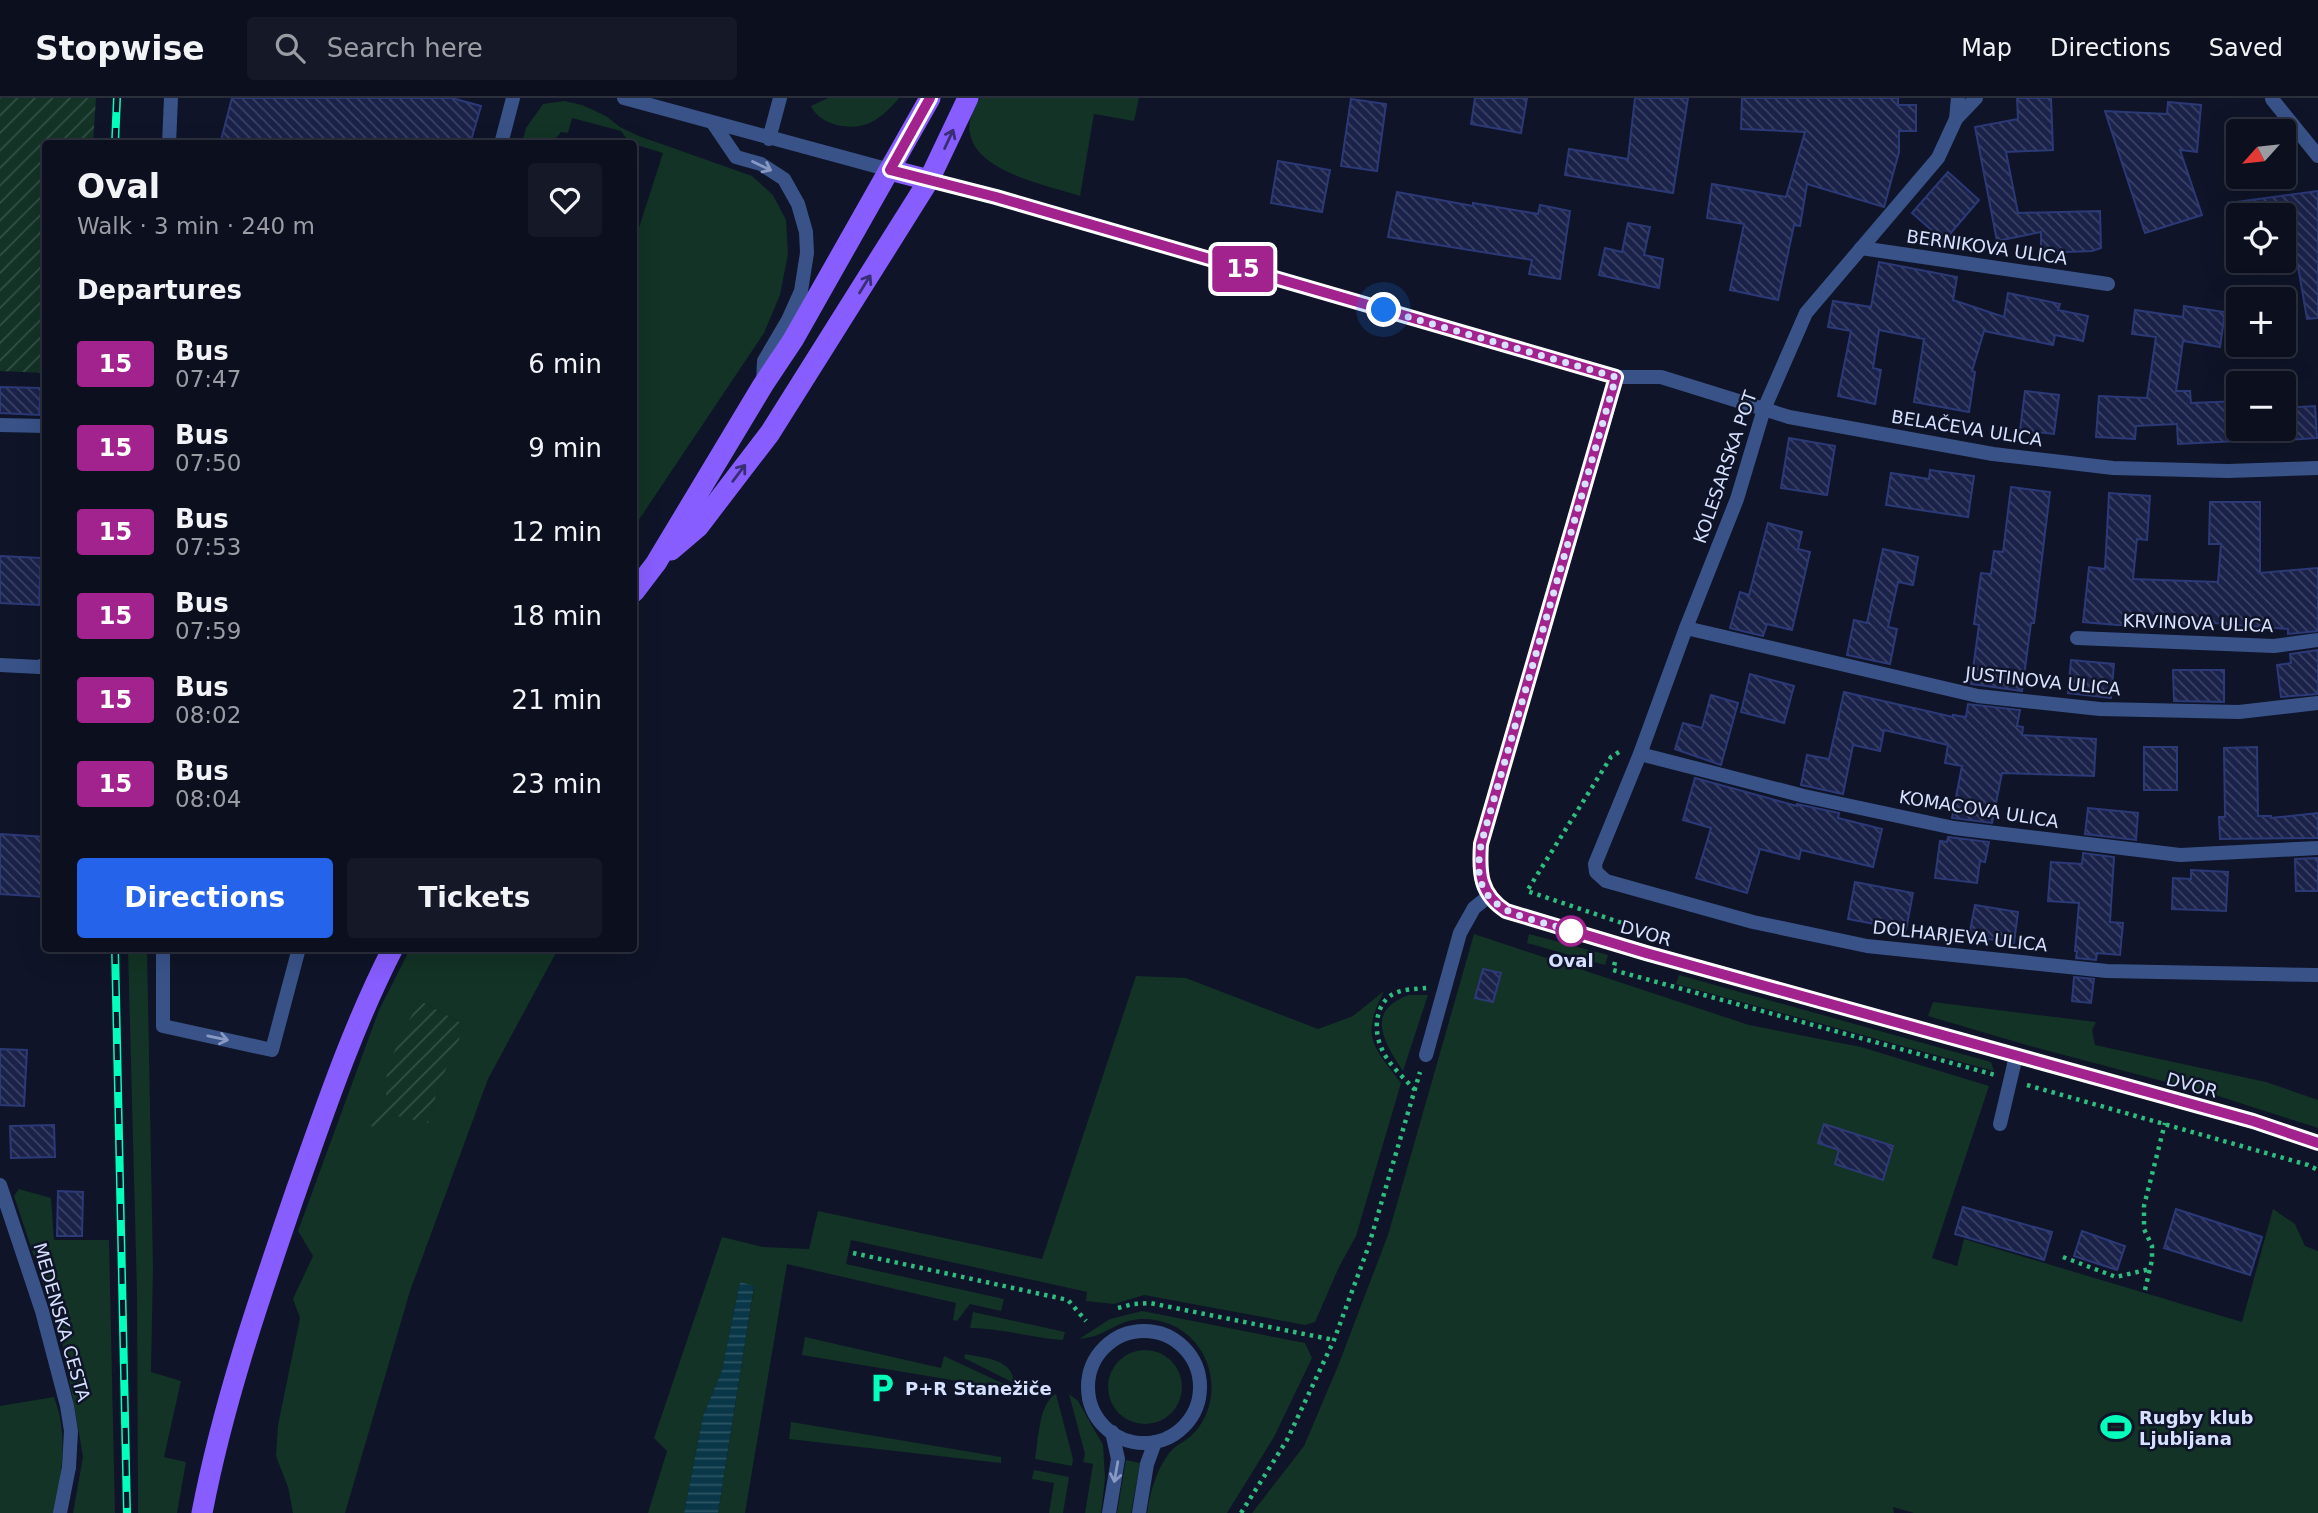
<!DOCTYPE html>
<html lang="en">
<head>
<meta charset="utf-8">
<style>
  body { margin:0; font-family:"DejaVu Sans",sans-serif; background:#141827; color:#f1f3f6; height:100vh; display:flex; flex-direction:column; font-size:26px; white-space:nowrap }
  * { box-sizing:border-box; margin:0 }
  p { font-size:23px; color:#9a9ca4 }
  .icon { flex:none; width:38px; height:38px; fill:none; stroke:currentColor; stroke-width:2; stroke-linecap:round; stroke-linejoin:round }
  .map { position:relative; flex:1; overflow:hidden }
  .side { position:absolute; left:42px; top:42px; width:595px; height:812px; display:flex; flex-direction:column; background:#0b0f1e; border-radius:7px; box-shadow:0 7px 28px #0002,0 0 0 2px #2b2f3c }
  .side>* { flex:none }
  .badge { padding:0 14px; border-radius:5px; font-size:24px; line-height:46px }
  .needle { width:46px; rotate:243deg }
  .fabs { position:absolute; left:2226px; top:21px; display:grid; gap:14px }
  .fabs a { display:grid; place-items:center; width:70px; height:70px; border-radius:7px; background:#0b0f1e; box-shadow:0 7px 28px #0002,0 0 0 2px #2b2f3c; font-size:35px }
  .you { position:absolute; width:35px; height:35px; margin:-18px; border:5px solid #fff; border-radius:50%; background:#1a73e8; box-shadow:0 0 0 10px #1a73e833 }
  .map>.badge { position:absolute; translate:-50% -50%; box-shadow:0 0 0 4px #fff }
  h2 { padding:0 35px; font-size:26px; line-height:63px }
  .round { display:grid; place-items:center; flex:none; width:74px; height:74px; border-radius:7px; background:#141827 }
  .summary { display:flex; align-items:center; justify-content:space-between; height:119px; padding:0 35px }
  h1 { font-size:33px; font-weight:800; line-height:52px }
  .button { display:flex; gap:14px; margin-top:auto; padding:14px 35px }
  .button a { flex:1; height:80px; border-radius:7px; background:#2563eb; color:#fff; font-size:28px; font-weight:800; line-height:80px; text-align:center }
  .button a+a { background:#141827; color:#f1f3f6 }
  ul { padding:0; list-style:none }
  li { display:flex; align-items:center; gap:21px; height:84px; padding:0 35px }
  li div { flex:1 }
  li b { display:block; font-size:26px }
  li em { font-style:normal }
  li .badge { min-width:77px; font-weight:700; text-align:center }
  header { display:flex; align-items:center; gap:42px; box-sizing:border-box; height:98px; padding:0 35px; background:#0b0f1e; border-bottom:2px solid #2b2f3c }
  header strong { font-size:33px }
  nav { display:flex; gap:38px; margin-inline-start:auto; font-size:24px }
  .search { width:490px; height:63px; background:#141827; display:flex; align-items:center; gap:18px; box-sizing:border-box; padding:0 24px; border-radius:7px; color:#9a9ca4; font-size:26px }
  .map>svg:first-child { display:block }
  .grass { fill:#123325; fill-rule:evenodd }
  .garden { fill:url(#garden-furrows) }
  .water { fill:url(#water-rules) }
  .building { fill:url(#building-back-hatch); stroke:#2c3977; stroke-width:2 }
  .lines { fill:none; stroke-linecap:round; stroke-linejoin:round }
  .path { stroke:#2cbd7f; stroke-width:4.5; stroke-dasharray:3.5 5; stroke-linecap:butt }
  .service { stroke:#395389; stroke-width:14 }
  .minor { stroke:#395389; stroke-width:14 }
  .tertiary { stroke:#395389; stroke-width:14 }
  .primary { stroke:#875dff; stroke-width:21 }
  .rail-casing { stroke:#02ffbb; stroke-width:8 }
  .rail { stroke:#0f1428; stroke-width:5; stroke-dasharray:16; stroke-linecap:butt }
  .oneway { stroke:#392e73 }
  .oneway2 { stroke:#889ac4 }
  .line-casing { stroke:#fff; stroke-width:16 }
  .line { stroke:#a2238e; stroke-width:10 }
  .walk { stroke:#d6e1ff; stroke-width:7; stroke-dasharray:0 12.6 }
  .stop-dot { fill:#fff; stroke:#a2238e; stroke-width:3.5 }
  .labels { text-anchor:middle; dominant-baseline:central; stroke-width:5; stroke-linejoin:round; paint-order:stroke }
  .street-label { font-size:18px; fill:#d6e1ff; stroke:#0f1428 }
  .stop-label { font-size:18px; font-weight:bold; fill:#d6e1ff; stroke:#0f1428 }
  .poi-label { font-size:18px; font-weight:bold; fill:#d6e1ff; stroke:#0f1428; text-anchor:start }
</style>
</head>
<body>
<header>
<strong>Stopwise</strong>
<div class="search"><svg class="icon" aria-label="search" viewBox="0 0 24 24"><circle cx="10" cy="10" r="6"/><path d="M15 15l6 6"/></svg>Search here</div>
<nav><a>Map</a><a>Directions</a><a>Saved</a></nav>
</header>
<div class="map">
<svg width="2318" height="1415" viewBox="0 0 2318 1415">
  <defs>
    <pattern id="garden-furrows" width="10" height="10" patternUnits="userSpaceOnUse" patternTransform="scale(1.75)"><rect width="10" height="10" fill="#123325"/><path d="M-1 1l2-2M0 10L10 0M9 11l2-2" fill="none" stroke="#345046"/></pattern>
    <pattern id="water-rules" width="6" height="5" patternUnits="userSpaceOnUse" patternTransform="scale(1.75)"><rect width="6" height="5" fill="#093748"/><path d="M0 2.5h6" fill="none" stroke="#2c5463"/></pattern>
    <pattern id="building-back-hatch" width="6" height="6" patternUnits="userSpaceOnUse" patternTransform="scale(1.75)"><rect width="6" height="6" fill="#1b224a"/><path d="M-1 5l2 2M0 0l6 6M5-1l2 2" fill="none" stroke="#3b4265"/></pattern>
  </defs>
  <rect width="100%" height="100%" fill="#0f1428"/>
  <g class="grass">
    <path d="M828,0H899C890,11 878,23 864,27C846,32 819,26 811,8Z"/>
    <path d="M980,0H1139L1134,23L1094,16L1080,98C1049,88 977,74 970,36C967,23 974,11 980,0Z"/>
    <polygon points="564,3 582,7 606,18 620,29 639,38 752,78 773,97 786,122 788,156 780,197 764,235 634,429 634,145 663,55 630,45 621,33 572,20 568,35 561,34 554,43 538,40 536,45 522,45 526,30 543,6"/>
    <polygon points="1474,836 1749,927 1861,949 1989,988 1932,1160 1957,1168 1964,1141 2242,1224 2273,1111 2295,1126 2305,1148 2318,1153 2318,1415 1914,1415 1893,1409 1894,1415 1252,1415 1304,1348 1338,1268 1388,1137"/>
    <polygon points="1529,836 1608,857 1605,867 1527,845"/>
    <polygon points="128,851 147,851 153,1168 151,1274 181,1283 164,1359 186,1364 177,1415 138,1415 137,1196"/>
    <path d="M410,851H558L488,981L410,1193L345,1415H293L288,1389L276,1358L278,1327L300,1220L293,1201L313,1158L298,1133L379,912ZM419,902L463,926L440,984L428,1024L392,1017L370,1028L382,1007Z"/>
    <polygon points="1679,877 1991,964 1994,973 1676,886"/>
    <path d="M1136,878L1186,880L1318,931L1353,918L1384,893C1361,939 1372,947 1401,985L1356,1138L1339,1169L1315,1224L1305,1227L1144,1197L1114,1206L1086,1203L1087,1194L851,1142L846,1166L1004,1201L1001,1213L970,1206L957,1223L953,1222L956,1205L787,1166L745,1415H718L754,1189L740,1184L722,1272L703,1318L684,1415H648L667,1353L654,1340L722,1139L763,1149L809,1151L818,1113L1042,1161Z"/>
    <path d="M1409,897H1428L1403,973C1384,945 1364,913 1409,897Z"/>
    <polygon points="1933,904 2096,924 2092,932 2095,947 2266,984 2318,1002 2318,1030 2215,997 2030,948 1928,918"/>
    <polygon points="19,1091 51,1100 54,1142 109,1142 115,1415 73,1415 83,1359 79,1335 62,1243 14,1098"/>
    <path d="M1142,1213L1305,1245L1312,1260L1274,1339L1227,1415H1147C1150,1394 1156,1373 1169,1355C1176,1346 1187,1343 1194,1335C1218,1309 1217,1268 1193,1242C1180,1228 1160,1220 1140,1221C1124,1222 1113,1230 1100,1236C1094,1239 1086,1240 1079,1241L1110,1221Z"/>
    <path d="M973,1214L1065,1234L1063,1242C1031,1240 1001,1230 970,1230Z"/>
    <polygon points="805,1239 941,1270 944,1258 1006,1287 1006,1291 802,1257"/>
    <circle cx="1145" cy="1289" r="37"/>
    <path d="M965,1256C983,1260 1013,1260 1014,1285L964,1260Z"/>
    <path d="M1056,1296L1073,1361L1072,1368L1035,1361C1038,1344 1039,1304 1056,1296Z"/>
    <polygon points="1069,1296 1078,1303 1103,1347 1105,1380 1101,1415 1085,1415 1093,1366 1083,1364 1085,1356"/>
    <path d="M54,1299C69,1337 61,1375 55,1415H0V1308Z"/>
    <polygon points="791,1324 1001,1359 1001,1365 789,1341"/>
    <polygon points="1126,1362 1140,1365 1131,1415 1117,1415"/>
    <polygon points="1034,1372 1069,1379 1063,1415 1049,1415 1054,1385 1032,1381"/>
  </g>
  <g class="garden">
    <polygon points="0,0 96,0 93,45 46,46 45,275 0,273"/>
    <polygon points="419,902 463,926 458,945 440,984 428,1025 392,1017 384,1031 370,1028 386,997 387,969"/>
  </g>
  <polygon class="water" points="740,1184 754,1188 718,1415 684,1415 703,1318 722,1272"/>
  <g class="building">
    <polygon points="232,0 452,0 481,8 470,46 220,46"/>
    <polygon points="1475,0 1527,0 1521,35 1471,26"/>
    <polygon points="1635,0 1688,0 1673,95 1565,77 1569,51 1628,61"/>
    <polygon points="1742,0 1898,0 1898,7 1916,7 1916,33 1899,33 1899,54 1884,109 1807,86 1800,128 1794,127 1778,202 1730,192 1744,126 1707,120 1712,86 1786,99 1805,34 1741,31"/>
    <polygon points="2017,0 2051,0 2053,52 2006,54 2018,115 2100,113 2101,150 2092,153 2041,155 2041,134 1997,143 1975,29 2018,21"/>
    <polygon points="1351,1 1386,6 1377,73 1341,68"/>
    <polygon points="2168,4 2201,7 2197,54 2180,52 2202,117 2145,135 2105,13 2167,16"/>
    <polygon points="1278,63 1330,72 1322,114 1271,105"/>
    <polygon points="1948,74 1979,102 1944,143 1912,115"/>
    <polygon points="2318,93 2318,220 2307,221 2293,139 2284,141 2284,117 2229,117 2228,105"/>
    <polygon points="1397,94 1473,108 1473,105 1538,116 1540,107 1570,113 1560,181 1529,176 1532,162 1388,139"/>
    <polygon points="1628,125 1650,129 1644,157 1663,161 1659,190 1599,177 1605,150 1622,154"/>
    <polygon points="1879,164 1957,179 1953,202 2004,219 2008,195 2060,206 2058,212 2088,218 2083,243 2055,237 2053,247 1984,233 1972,273 1975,274 1969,314 1914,304 1924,241 1879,232 1873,270 1881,272 1875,306 1838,298 1851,233 1828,229 1833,203 1871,209"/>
    <polygon points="2184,208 2225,214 2220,249 2183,243 2176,293 2190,293 2191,305 2238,303 2238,343 2178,346 2177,326 2136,328 2135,341 2096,339 2099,298 2147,300 2156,239 2132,236 2135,212 2183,219"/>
    <polygon points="0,289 41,290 39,317 0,315"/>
    <polygon points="2025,293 2059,297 2054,336 2020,332"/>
    <polygon points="2315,308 2317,340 2284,342 2284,310"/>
    <polygon points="1789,340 1835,348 1827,397 1781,390"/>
    <polygon points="1930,372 1974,378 1968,419 1886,407 1891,375 1929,381"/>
    <polygon points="2011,389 2050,394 2034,525 2031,525 2022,593 1971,586 1979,527 1974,526 1981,475 1991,476 1994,453 2003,454"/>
    <polygon points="2109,395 2150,398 2147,442 2137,441 2133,481 2218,484 2221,446 2209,446 2210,404 2260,404 2260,475 2318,470 2318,533 2288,536 2288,531 2189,523 2189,528 2117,527 2083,524 2089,469 2105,471"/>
    <polygon points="1768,425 1802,434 1798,451 1810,454 1792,532 1767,526 1763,538 1730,530 1740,494 1749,497"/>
    <polygon points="1883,451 1918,459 1913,487 1898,484 1888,529 1897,531 1890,566 1847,557 1854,522 1867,525"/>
    <polygon points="0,458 41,460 39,507 0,505"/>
    <polygon points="2318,552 2318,596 2281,599 2277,567 2291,565 2290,556"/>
    <polygon points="2071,562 2114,566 2111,600 2068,595"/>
    <polygon points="2173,572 2224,572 2224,604 2174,603"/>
    <polygon points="1750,576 1794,588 1784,625 1741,614"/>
    <polygon points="1844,594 1953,619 1953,617 1966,619 1968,606 2020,612 2017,628 2023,629 2022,637 2096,641 2094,678 2002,675 1992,725 1952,720 1962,668 1945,665 1948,647 1884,632 1880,653 1853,647 1843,696 1801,687 1807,657 1829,661"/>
    <polygon points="1711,597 1738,605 1721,667 1675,651 1683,625 1702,630"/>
    <rect x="2144" y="649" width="33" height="43"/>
    <polygon points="2257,649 2258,718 2271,718 2271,720 2318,715 2318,740 2220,741 2219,719 2225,719 2224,650"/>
    <polygon points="1695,680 1797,708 1797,706 1839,715 1838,720 1882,731 1873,769 1801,752 1799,761 1760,751 1747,795 1696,780 1711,730 1683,722"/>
    <polygon points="2088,710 2138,715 2136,742 2085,736"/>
    <polygon points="0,736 46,739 46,799 0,796"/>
    <polygon points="1948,739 1989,744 1985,764 1980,763 1977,785 1935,780 1940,743 1947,744"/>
    <polygon points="2083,755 2114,759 2110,824 2123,825 2120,857 2097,855 2096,862 2076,860 2077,853 2075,853 2079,805 2048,803 2051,764 2082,766"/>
    <polygon points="2318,760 2318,793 2296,793 2295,761"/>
    <polygon points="2191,772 2228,774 2226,813 2172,811 2173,780 2191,781"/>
    <polygon points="1855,784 1913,795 1906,832 1848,821"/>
    <polygon points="1975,807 2018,814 2014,845 1969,838"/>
    <polygon points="1483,871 1501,875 1493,904 1475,900"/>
    <polygon points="2074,879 2094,881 2091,905 2072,903"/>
    <polygon points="0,951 27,952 24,1008 0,1007"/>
    <polygon points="1824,1026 1893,1048 1883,1082 1835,1066 1839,1052 1818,1045"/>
    <polygon points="54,1027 55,1059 11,1060 10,1028"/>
    <polygon points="58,1093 83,1094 82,1138 57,1138"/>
    <polygon points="1963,1109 2052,1134 2044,1162 1955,1136"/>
    <polygon points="2176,1111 2262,1139 2250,1177 2164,1150"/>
    <polygon points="2082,1133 2125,1148 2117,1172 2074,1158"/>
  </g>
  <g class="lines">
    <g class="path">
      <polyline points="1619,654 1611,659 1527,793 1625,826 1624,829"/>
      <polyline points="1615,864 1613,872 1995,977"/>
      <polyline points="2027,987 2308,1067 2318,1072"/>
      <path d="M1415,992C1403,979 1387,965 1381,949C1374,933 1375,909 1390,898C1399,891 1416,891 1427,890"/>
      <polyline points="853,1155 1068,1202 1086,1223"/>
      <polyline points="2063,1159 2116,1179 2150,1171"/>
      <polyline points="2145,1192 2152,1162 2152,1148 2144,1131 2144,1108 2165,1025"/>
      <polyline points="1118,1210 1133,1206 1150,1205 1334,1242"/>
      <polyline points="1241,1415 1287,1342 1334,1242 1368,1150 1420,974"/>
    </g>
    <g class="service">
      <polyline points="624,0 890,72"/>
      <polyline points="713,25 736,59 761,66 784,81 798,106 806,134 807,155 801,193 788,222 764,263 763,286"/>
      <polyline points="769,41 780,0"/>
      <polyline points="169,46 171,0"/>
      <polyline points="501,46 513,0"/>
      <polyline points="0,327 46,328"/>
      <polyline points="0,567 39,569 46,566"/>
      <polyline points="163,850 163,928 272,952 299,850"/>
      <polyline points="2000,1026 2016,958"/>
      <polyline points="60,1415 69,1369"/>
    </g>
    <g class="minor">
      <polyline points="2272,1 2318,58"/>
      <polyline points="1956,21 1976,0"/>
      <polyline points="1861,150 2108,186"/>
      <polyline points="2318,370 2228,373 2113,370 1993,356 1789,319 1764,311 1737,401 1686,530 1640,656 1595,766 1596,774 1606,783 1753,824 1867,848 2107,873 2318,877"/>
      <polyline points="1686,530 1978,598 2100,611 2239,614 2318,605"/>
      <polyline points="2077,540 2274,548 2318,542"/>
      <polyline points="1640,656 1804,698 1954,730 2180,757 2318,750"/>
      <polyline points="1426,957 1460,835 1474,810 1489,798"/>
      <polyline points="0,1087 42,1213 67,1308 71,1333 69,1369"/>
      <circle cx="1144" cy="1289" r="56"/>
      <polyline points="1109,1415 1118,1361 1112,1334"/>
      <polyline points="1139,1415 1147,1366 1155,1344"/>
    </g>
    <g class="tertiary">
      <polyline points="929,82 996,99 1617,279 1661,279 1764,311 1806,215 1938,60 1956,21 1958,0"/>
      <path d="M1617,279L1481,746C1479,777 1478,795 1506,813L1619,847L2253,1023L2318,1045"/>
    </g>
    <g class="primary">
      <polyline points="890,72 929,82"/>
      <polyline points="671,452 698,429 770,335 929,82 968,0"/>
      <polyline points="634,494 656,465 763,287 793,242 930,0"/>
      <path d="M202,1415C223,1305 260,1198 296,1093C325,1011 353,928 393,850"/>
    </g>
    <g class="rail-casing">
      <g id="rail">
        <polyline points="115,46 117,0"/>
        <polyline points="115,850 127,1415"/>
      </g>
    </g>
    <use href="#rail" class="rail"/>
  </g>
  <defs><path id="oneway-shaft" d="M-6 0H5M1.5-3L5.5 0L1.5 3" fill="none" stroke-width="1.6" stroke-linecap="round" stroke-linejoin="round" transform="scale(1.75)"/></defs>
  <g class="oneway">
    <use href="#oneway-shaft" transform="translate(949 41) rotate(-65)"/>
    <use href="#oneway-shaft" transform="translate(865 186) rotate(-58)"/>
    <use href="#oneway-shaft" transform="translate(739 375) rotate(-53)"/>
  </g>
  <g class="oneway2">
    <use href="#oneway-shaft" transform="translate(762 68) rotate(26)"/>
    <use href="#oneway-shaft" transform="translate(218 940) rotate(12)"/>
    <use href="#oneway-shaft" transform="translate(1116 1374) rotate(100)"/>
  </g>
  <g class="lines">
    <g class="line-casing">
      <path id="line" d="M930,0L890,72L996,99L1616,279L1481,746C1479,775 1480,796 1506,813L1646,855L2253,1023L2318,1045"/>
    </g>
    <use href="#line" class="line"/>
    <path class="walk" d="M1384,212L1616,279L1481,746C1480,755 1478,765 1479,774C1483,818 1538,821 1571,833"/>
  </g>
  <defs>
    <g id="parking-bare" transform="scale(2.415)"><path d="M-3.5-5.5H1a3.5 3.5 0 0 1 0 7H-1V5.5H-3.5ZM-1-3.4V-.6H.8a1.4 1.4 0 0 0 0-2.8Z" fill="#02ffbb" stroke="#0f1428" stroke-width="2.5" paint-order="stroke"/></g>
    <g id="stadium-bare" transform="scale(2.415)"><path d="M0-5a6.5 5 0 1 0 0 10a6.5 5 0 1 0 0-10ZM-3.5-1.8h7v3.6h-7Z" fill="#02ffbb" stroke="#0f1428" stroke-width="2.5" paint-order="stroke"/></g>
  </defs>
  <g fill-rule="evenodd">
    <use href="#parking-bare" x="882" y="1290"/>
    <use href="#stadium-bare" x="2116" y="1329"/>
  </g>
  <circle class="stop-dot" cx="1571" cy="833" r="14"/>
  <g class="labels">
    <g class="street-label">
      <text transform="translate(1987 149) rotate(8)">BERNIKOVA ULICA</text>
      <text transform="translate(1967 330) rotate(9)">BELAČEVA ULICA</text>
      <text transform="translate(1725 369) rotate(-71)">KOLESARSKA POT</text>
      <text transform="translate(2198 525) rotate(2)">KRVINOVA ULICA</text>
      <text transform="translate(2043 583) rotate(6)">JUSTINOVA ULICA</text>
      <text transform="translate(1979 711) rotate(9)">KOMACOVA ULICA</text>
      <text transform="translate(1646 835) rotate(16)">DVOR</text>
      <text transform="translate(1960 838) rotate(6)">DOLHARJEVA ULICA</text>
      <text transform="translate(2192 987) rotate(15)">DVOR</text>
      <text transform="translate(62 1224) rotate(74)">MEDENSKA CESTA</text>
    </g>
    <g class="stop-label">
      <text x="1571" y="862">Oval</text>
    </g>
    <g class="poi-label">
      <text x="905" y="1290">P+R Stanežiče</text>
      <text x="2139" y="1319">Rugby klub<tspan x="2139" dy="21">Ljubljana</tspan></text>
    </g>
  </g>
</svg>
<div class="fabs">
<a><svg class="needle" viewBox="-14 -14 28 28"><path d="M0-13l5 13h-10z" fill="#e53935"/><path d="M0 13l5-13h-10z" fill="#9a9ca4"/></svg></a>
<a><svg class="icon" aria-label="locate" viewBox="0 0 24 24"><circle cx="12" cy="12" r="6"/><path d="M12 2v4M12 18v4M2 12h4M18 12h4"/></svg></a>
<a>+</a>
<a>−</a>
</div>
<div class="you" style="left:1384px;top:212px"></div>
<b class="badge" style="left:1243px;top:171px;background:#a2238e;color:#fff">15</b>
<section class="side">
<div class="summary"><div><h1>Oval</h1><p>Walk · 3 min · 240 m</p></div><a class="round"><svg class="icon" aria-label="heart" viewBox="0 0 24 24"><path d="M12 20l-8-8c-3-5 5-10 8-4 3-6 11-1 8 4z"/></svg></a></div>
<h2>Departures</h2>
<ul>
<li><span class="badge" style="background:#a2238e;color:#fff">15</span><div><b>Bus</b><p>07:47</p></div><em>6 min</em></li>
<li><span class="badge" style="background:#a2238e;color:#fff">15</span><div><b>Bus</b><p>07:50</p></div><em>9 min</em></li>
<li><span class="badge" style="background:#a2238e;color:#fff">15</span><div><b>Bus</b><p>07:53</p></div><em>12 min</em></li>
<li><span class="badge" style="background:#a2238e;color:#fff">15</span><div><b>Bus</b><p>07:59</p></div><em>18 min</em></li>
<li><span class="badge" style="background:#a2238e;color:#fff">15</span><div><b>Bus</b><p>08:02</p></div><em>21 min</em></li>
<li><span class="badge" style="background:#a2238e;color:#fff">15</span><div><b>Bus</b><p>08:04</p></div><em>23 min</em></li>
</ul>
<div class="button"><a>Directions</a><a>Tickets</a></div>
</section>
</div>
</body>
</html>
